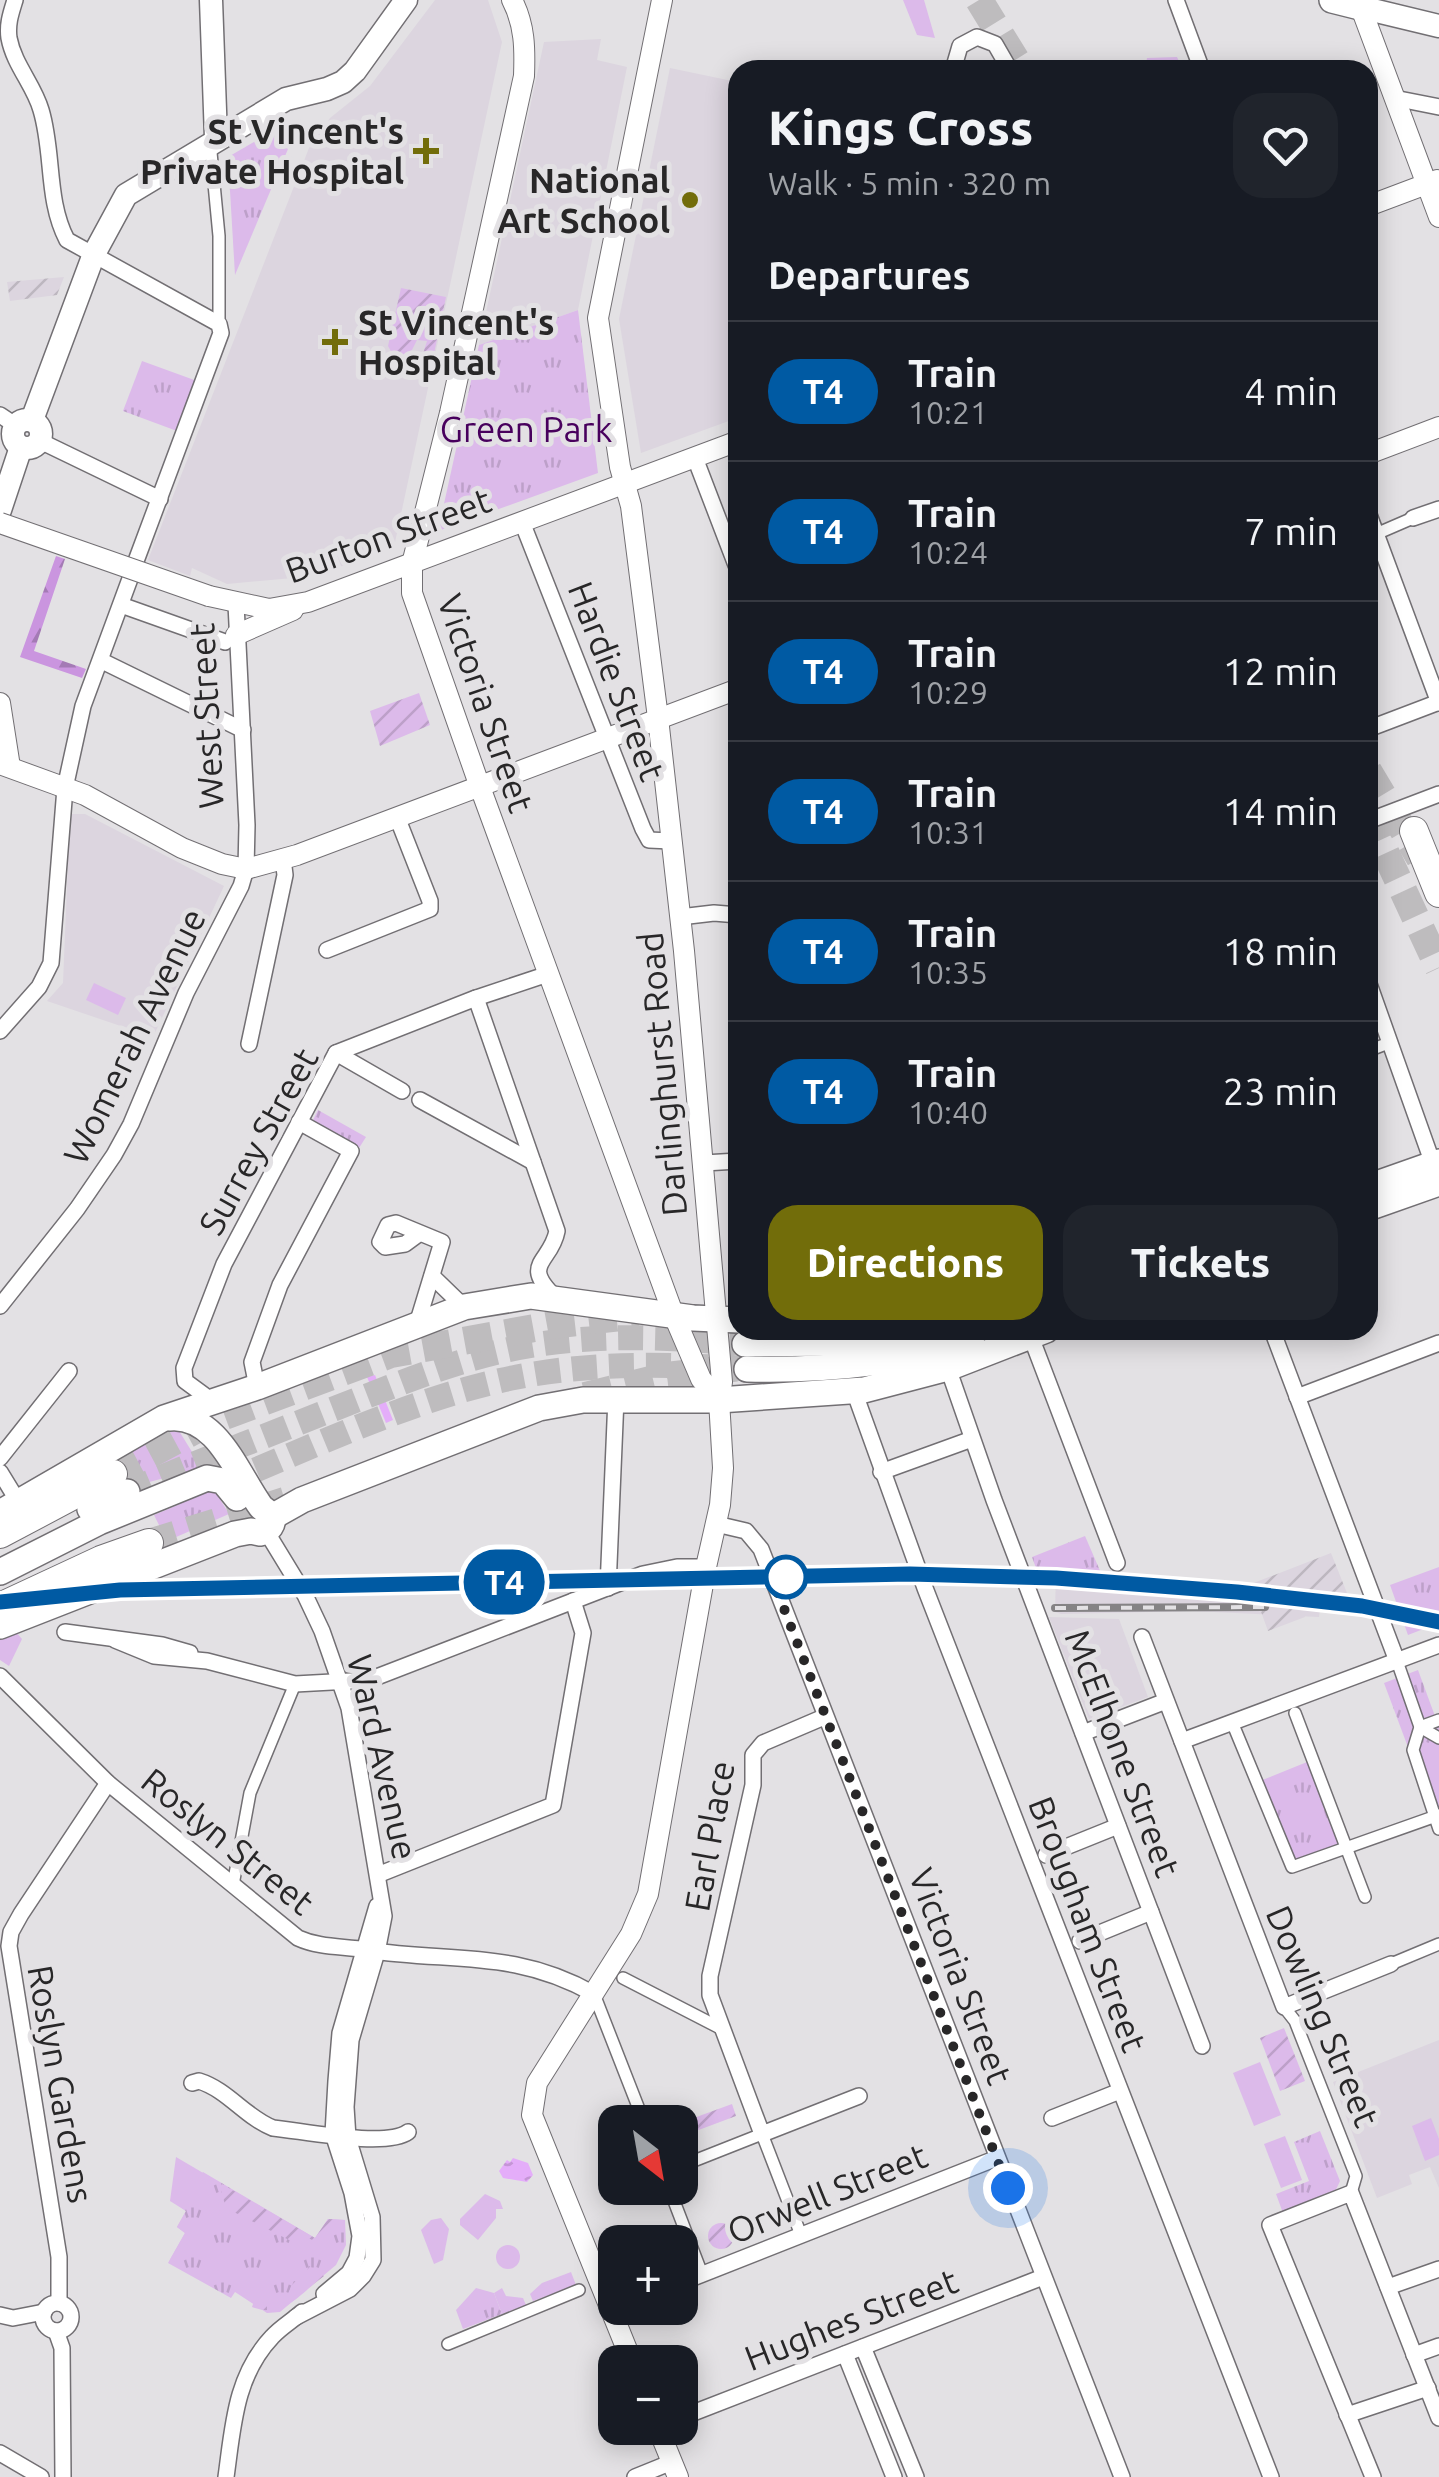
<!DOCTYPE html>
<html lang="en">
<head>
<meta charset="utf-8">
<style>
  body { margin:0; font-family:Ubuntu,sans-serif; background:#20242c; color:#f1f3f6; height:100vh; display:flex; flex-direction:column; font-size:38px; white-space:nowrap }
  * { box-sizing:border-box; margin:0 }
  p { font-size:32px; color:#9ea1a6 }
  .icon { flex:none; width:55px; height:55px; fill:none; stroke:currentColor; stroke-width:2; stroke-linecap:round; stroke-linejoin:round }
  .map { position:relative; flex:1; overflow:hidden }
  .panel { position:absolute; left:728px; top:60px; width:650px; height:1280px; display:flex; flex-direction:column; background:#171b24; border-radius:30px; box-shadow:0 5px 25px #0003 }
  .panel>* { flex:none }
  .badge { padding:0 20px; border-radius:32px; font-size:35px; line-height:65px }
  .needle { width:65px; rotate:149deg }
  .buttons { position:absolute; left:598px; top:2105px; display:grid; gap:20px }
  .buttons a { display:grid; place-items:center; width:100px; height:100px; border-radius:20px; background:#171b24; box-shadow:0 5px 25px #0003; font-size:50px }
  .you { position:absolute; width:50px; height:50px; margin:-25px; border:8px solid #fff; border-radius:50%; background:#1a73e8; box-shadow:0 0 0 15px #1a73e833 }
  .map>.badge { position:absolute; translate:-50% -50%; box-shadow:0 0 0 5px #fff }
  h2 { padding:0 40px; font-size:38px; line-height:90px }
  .round { display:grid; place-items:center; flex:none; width:105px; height:105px; border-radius:30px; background:#20242c }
  .head { display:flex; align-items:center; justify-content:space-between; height:170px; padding:0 40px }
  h1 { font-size:48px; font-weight:800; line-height:75px }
  .action { display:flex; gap:20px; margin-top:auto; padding:20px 40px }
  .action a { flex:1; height:115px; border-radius:30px; background:#726d0a; color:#fff; font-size:40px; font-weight:800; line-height:115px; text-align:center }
  .action a+a { background:#20242c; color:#f1f3f6 }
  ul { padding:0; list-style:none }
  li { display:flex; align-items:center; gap:30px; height:140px; padding:0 40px; border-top:2px solid #363941 }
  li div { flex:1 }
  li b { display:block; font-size:38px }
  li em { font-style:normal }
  li .badge { min-width:110px; font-weight:700; text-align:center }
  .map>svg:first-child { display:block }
  .built { fill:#dcd5df }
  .industrial { fill:url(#industrial-furrows) }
  .grass { fill:#dcbaea }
  .forest { fill:url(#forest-firs) }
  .park { fill:url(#park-tufts) }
  .garden { fill:url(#garden-furrows) }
  .water { fill:url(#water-ripples) }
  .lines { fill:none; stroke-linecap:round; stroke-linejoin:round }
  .primary-tunnel { stroke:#bebcbe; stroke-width:25; stroke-dasharray:25 12; stroke-linecap:butt }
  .motorway-tunnel { stroke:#bebcbe; stroke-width:28; stroke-dasharray:28 14; stroke-linecap:butt }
  .pedestrian-casing { stroke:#726f73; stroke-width:14 }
  .minor-casing { stroke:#726f73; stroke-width:18 }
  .tertiary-casing { stroke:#726f73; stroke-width:22 }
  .secondary-casing { stroke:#726f73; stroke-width:25 }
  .primary-casing { stroke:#726f73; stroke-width:28 }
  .motorway-casing { stroke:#726f73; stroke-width:30 }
  .pedestrian { stroke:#fff; stroke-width:11 }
  .minor { stroke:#fff; stroke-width:15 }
  .tertiary { stroke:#fff; stroke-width:20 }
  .secondary { stroke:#fff; stroke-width:22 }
  .primary { stroke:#fff; stroke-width:25 }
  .motorway { stroke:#fff; stroke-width:28 }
  .rail-casing { stroke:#858385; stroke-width:8 }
  .rail { stroke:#e3e1e4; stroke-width:4; stroke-dasharray:11; stroke-linecap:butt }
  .tertiary-bridge-casing { stroke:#726f73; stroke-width:22; stroke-linecap:butt }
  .tertiary-bridge { stroke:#fff; stroke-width:20 }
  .line-casing { stroke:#fff; stroke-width:22 }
  .line { stroke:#005aa3; stroke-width:15 }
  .walk { stroke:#282728; stroke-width:10; stroke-dasharray:0 18 }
  .poi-dot { fill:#726d0a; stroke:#e3e1e4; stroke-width:4 }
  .stop-dot { fill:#fff; stroke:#005aa3; stroke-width:5 }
  .labels { text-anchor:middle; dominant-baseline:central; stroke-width:10; stroke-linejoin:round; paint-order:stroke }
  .poi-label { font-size:35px; font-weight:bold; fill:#282728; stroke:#e3e1e4; text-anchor:end }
  .park-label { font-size:35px; fill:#48005d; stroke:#e3e1e4 }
  .street-label { font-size:35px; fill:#282728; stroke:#e3e1e4 }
</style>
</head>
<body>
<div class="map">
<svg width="1439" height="2477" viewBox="0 0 1439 2477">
  <defs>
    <pattern id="industrial-furrows" width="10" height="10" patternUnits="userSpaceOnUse" patternTransform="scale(2.5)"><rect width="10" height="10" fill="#dcd5df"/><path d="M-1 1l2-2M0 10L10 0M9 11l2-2" fill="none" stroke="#bdb7bf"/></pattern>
    <pattern id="forest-firs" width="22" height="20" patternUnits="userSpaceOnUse" patternTransform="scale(2.5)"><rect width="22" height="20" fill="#ca95df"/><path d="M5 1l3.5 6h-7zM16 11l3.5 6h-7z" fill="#a47ab5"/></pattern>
    <pattern id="park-tufts" width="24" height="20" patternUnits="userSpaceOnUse" patternTransform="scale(2.5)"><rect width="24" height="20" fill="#dcbaea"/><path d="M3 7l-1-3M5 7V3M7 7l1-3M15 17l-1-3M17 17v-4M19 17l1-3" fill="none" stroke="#bda0c9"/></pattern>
    <pattern id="garden-furrows" width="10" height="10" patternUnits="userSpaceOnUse" patternTransform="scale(2.5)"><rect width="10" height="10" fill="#dcbaea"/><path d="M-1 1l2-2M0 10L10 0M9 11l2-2" fill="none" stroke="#bda0c9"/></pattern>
    <pattern id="water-ripples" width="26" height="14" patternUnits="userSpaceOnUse" patternTransform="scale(2.5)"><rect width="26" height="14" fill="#e4adf9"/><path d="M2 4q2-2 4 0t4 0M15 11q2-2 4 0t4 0" fill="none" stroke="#c495d5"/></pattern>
  </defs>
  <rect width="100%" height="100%" fill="#e3e1e4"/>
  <g class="built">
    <polygon points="435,0 488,0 502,42 394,547 331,570 293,578 227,584 192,568 190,576 148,560 309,148 330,118 370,86"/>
    <polygon points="601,39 597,60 627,67 578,310 479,345 544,42"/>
    <polygon points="670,68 737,82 737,418 641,453 619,319"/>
    <polygon points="70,814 85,814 224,886 153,1037 47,1001 63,983"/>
    <polygon points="1056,1572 1101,1573 1322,1594 1319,1617 1193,1611 1061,1614 1055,1612"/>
    <polygon points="1049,1617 1119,1619 1148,1697 1089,1719"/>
    <polygon points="1439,2040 1439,2188 1430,2167 1409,2175 1412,2184 1377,2198 1333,2082"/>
  </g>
  <g class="industrial">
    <polygon points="64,277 57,295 10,301 7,282"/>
    <polygon points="1331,1553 1347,1593 1303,1609 1305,1617 1268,1631 1251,1584"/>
  </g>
  <g class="grass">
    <polygon points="903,0 924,0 935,38 917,35"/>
    <polygon points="1177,57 1182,68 1145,70 1147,58"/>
    <polygon points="94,983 126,998 118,1015 86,1000"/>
    <polygon points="15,1631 22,1639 9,1666 0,1660 0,1637"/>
    <polygon points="1260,2062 1281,2115 1254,2126 1233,2073"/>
    <polygon points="1431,2118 1439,2139 1439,2155 1425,2161 1412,2126"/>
    <polygon points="1285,2136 1302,2180 1281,2188 1264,2144"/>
    <polygon points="176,2157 222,2184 168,2263 185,2233 177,2227 186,2211 170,2201"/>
    <polygon points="485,2194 500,2201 503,2209 496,2209 496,2218 478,2240 460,2225 460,2219"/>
    <polygon points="441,2218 449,2229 443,2260 434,2264 421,2230 431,2220"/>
    <circle cx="508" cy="2257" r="12"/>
    <polygon points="571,2272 576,2285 533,2301 530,2294 542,2283"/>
    <polygon points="502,2288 506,2296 523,2298 526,2305 502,2314 494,2293"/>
  </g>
  <polygon class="forest" points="56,556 65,559 34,651 86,669 82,678 20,657"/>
  <g class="park">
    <polygon points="285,124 288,149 235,275 228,157"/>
    <polygon points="578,310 598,473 438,531 479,345"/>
    <polygon points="142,361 197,381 177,431 123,411"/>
    <polygon points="318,1110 366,1137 359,1148 312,1122"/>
    <polygon points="176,1426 202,1468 138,1485 121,1458"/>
    <polygon points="210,1483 229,1514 167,1541 154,1515 180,1504 177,1496"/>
    <polygon points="1085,1536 1101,1573 1037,1571 1032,1557"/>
    <polygon points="1439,1567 1439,1623 1408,1635 1390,1585"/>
    <polygon points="1418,1670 1439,1727 1439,1830 1384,1683"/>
    <polygon points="1307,1762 1341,1845 1293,1864 1260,1781"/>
    <polygon points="1320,2131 1340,2181 1334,2194 1283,2213 1276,2194 1309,2181 1294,2142"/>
    <polygon points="203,2172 315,2238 328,2219 345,2220 346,2245 336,2265 280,2312 267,2313 235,2292 231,2298 168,2263 185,2233 177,2227 186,2211 179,2206"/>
    <polygon points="476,2288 494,2293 502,2314 463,2329 456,2310"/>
  </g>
  <g class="garden">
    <polygon points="401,288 446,297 429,377 406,367 421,360 427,341 417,340 412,350 402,356 392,353 388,346"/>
    <polygon points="419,693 430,725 380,746 370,711"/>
    <polygon points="1284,2028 1305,2081 1280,2091 1260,2038"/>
    <polygon points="732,2104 736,2116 680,2137 680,2123"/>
    <polygon points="222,2184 315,2238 328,2219 345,2220 338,2230 318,2237 316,2242 303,2235 293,2242 226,2208 220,2187"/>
    <circle cx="721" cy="2236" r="13"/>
    <path d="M309,2266L324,2276C298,2295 284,2319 252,2307L255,2298L267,2301V2312L282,2306L294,2281L301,2284Z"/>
  </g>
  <g class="water">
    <polygon points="375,1375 393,1420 386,1423 367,1377"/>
    <polygon points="513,2158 528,2163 533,2175 527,2182 503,2178 499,2171 507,2160 510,2162"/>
  </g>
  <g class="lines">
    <g class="primary-tunnel">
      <path d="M222,1484C312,1447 422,1395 517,1377C594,1362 669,1364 747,1369"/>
      <path d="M127,1492C194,1463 263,1437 331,1410C396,1385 463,1356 533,1345C604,1334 673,1337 745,1344"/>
    </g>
    <g class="motorway-tunnel">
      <polyline points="979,0 1022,70"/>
      <polyline points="1368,771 1420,858"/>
      <polyline points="1368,815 1439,968"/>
      <polyline points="945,1344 1028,1330"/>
      <polyline points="585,1396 667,1376 749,1366"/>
      <polyline points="113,1474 214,1420 391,1354 551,1325 638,1315"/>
      <polyline points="149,1543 285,1501"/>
    </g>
    <g class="pedestrian-casing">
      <g id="pedestrian">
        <polyline points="210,142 219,236 219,324"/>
        <polyline points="1376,534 1413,518"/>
        <polyline points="1368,1051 1391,1042"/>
        <polyline points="1397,1661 1420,1727 1413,1750 1439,1829"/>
        <polyline points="1295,1713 1365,1897"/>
        <polyline points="1232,1722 1292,1867 1439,1815"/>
        <polyline points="1420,1727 1439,1738"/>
        <polyline points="1420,1727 1439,1720"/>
        <polyline points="233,1885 250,1793 295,1684"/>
        <polyline points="1391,1964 1439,1944"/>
        <polyline points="623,1978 722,2029"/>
        <polyline points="594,1994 644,2122"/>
        <polyline points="1284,2007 1295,2021 1356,2176 1351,2193"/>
        <polyline points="681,2166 762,2134 801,2235"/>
        <polyline points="669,2188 702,2274"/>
        <polyline points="448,2344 579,2290"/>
      </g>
    </g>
    <g class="minor-casing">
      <g id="minor">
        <path d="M15,0C11,13 7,24 9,38C14,65 34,85 41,110C54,153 46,200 67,240L219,324L221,333L136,561"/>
        <polyline points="1176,0 1202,70"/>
        <polyline points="953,70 960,46 977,37 995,44 1010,70"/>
        <polyline points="1394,98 1439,107"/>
        <polyline points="0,415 15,425"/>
        <polyline points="40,441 160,499"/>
        <polyline points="695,458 736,565"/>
        <polyline points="1368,512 1439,703"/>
        <polyline points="1413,518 1439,509"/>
        <polyline points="522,522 643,829 649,840 671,841"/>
        <polyline points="121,605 225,642"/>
        <polyline points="102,661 243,730"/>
        <polyline points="1368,729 1439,702"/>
        <polyline points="1368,821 1439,794"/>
        <polyline points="680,917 714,913 738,915"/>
        <polyline points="327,950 430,909 430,901 397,817"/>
        <polyline points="1368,981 1433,1164"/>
        <path d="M476,998L557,1231C551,1263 520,1263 555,1297"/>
        <polyline points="0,1031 39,987 51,963 65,788 83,706 131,576"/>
        <polyline points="249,1044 285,875 283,859"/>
        <polyline points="336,1053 402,1091"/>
        <polyline points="420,1100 533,1162"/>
        <polyline points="704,1163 738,1161"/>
        <polyline points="432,1276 464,1307"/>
        <polyline points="0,1306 77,1209 114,1155 131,1124 186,993 241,886 246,869 247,825 236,604"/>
        <polyline points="417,1324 442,1242 396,1223 388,1225 380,1242 385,1247 405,1244 420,1233"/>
        <polyline points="1272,1330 1397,1661"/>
        <polyline points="1031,1337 1117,1563"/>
        <polyline points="948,1368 994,1500 1202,2046"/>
        <polyline points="257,1387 252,1362 280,1285 351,1151 299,1122"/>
        <polyline points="854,1391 925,1588 1271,2477"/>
        <polyline points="1297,1397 1439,1343"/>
        <polyline points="208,1402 204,1395 185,1381 184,1368 224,1264 336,1053 476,998 548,974"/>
        <polyline points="0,1458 69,1371"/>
        <polyline points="0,1472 19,1503"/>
        <polyline points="881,1472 972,1439"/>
        <polyline points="716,1524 746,1531 761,1549 1122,2477"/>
        <polyline points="266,1531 305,1595 322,1631 349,1708 384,1916 377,1952 351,2040 346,2107 348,2138 372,2217 373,2260 363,2276 350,2289 296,2317"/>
        <polyline points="608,1588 616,1398"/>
        <polyline points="65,1632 162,1645 190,1653"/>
        <polyline points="1142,1637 1284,2007 1391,1964"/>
        <polyline points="115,1640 154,1656 207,1661 295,1684 369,1680 643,1574 677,1567 706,1567"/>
        <path d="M0,1676L108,1783L298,1938C320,1948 343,1946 367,1950C451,1963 514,1949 594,1994"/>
        <polyline points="824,1717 763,1743 753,1755 753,1785 710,1976 710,1995 762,2134 859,2096"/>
        <polyline points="1083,1733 1166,1701"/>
        <polyline points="1182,1741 1439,1645"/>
        <polyline points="1046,1855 1118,1826"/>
        <polyline points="380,1874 553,1805 583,1633 573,1601"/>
        <polyline points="1080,1941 1151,1912"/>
        <path d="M192,2083L199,2081C228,2090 245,2117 273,2128C304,2131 386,2148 408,2132"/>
        <polyline points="1052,2118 1120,2091"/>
        <polyline points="680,2283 997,2158"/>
        <polyline points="1388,2287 1439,2269"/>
        <polyline points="324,2294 349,2273 357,2258 360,2236 352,2193 333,2134 336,2081 340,2033 377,1906"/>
        <polyline points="59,2303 59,2257 9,1946 11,1932 21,1914 108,1783"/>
        <circle cx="57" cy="2317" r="14"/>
        <polyline points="0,2315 13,2318 44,2312"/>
        <polyline points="56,2331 62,2348 63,2477"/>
        <polyline points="863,2347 916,2477"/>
        <polyline points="845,2354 894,2477"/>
        <polyline points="1414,2355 1439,2346"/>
        <polyline points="1347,2415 1428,2388"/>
        <polyline points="680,2418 1043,2277"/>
        <polyline points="0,2453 41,2477"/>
        <path d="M226,2477C233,2427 235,2376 272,2337C281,2327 292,2321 302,2312"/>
        <polyline points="635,2477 672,2462"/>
        <polyline points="1373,2477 1270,2225 1351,2193 1439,2418"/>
      </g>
    </g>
    <g class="tertiary-casing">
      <g id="tertiary">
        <path d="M512,0C525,25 525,49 524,76L450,413L412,564V593L480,787L674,1316L701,1379L719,1400"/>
        <polyline points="1358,0 1439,217"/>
        <polyline points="1368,206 1437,180"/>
        <polyline points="1368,454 1439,427"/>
        <polyline points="209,596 269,609 308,602 738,441"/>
        <polyline points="236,635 293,610"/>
        <polyline points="0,703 10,767"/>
        <polyline points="0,764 85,795 182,848 222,864 246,869 297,855 738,689"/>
        <polyline points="632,2362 532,2115 537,2083 631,1934 648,1894 706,1567 720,1505 723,1468 719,1400 722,1382 684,951 658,718 631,506 620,467 598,318 662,0"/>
        <polyline points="658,2428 678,2477"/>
      </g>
    </g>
    <g class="secondary-casing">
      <g id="secondary">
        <polyline points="211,0 216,138"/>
        <polyline points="1360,7 1439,26"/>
        <circle cx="27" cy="434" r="14"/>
        <polyline points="32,420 94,254 126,195 286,99 327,89 343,82 355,71 406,0"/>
        <polyline points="0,510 21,447"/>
      </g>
    </g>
    <g class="primary-casing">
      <g id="primary">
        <polyline points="1332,0 1360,7"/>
        <polyline points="1368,1187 1439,1162"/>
        <polyline points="1368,1208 1439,1183"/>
        <polyline points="745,1344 843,1343 939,1330"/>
        <path d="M747,1369C823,1371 898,1363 972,1344"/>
        <polyline points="90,1509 127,1492"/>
        <polyline points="0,1513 164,1418 257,1387 464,1307 531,1296 693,1318 738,1320"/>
        <polyline points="272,1517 302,1500 539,1408 583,1400 719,1400 864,1390 948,1368 1046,1330"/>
        <polyline points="0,1572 99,1522 207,1478 223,1481 237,1498"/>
        <path d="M0,1626L235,1534L251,1531L260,1533C269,1531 275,1524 271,1515L261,1507C237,1474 217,1413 169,1418"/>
      </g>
    </g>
    <g class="motorway-casing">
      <g id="motorway">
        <polyline points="1414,831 1439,893"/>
        <polyline points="0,1534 113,1474"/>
        <polyline points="0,1607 101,1560 149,1543"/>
      </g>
    </g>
    <use href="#pedestrian" class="pedestrian"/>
    <use href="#minor" class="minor"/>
    <use href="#tertiary" class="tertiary"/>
    <use href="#secondary" class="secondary"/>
    <use href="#primary" class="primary"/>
    <use href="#motorway" class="motorway"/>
    <g class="rail-casing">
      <g id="rail">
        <polyline points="1055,1578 1322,1600 1439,1622"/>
        <polyline points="1055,1608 1265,1607"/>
      </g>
    </g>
    <use href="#rail" class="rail"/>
    <g class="tertiary-bridge-casing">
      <polyline id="tertiary-bridge" points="0,523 209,596"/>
    </g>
    <use href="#tertiary-bridge" class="tertiary-bridge"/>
  </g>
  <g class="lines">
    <g class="line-casing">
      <polyline id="line" points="0,1602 120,1590 910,1574 1056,1578 1237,1592 1362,1606 1439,1622"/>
    </g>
    <use href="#line" class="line"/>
    <polyline class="walk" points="786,1577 778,1593 1008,2188"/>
  </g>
  <g class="poi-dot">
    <path d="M421 136h10v10h10v10h-10v10h-10v-10h-10v-10h10z"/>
    <circle cx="690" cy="200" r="10"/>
    <path d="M330 327h10v10h10v10h-10v10h-10v-10h-10v-10h10z"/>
  </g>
  <circle class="stop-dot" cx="786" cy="1577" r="20"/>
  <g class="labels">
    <g class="poi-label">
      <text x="404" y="131">St Vincent's<tspan x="404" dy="40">Private Hospital</tspan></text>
      <text x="670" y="180">National<tspan x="670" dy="40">Art School</tspan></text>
      <text x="358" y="322" text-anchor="start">St Vincent's<tspan x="358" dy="40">Hospital</tspan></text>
    </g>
    <g class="park-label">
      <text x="526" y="429">Green Park</text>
    </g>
    <g class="street-label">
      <text transform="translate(388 535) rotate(-20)">Burton Street</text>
      <text transform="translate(617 681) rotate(69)">Hardie Street</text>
      <text transform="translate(486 703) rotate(71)">Victoria Street</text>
      <text transform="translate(206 716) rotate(-93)">West Street</text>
      <text transform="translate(134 1036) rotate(-64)">Womerah Avenue</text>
      <text transform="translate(662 1074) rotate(-95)">Darlinghurst Road</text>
      <text transform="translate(258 1141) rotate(-61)">Surrey Street</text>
      <text transform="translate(1123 1753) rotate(69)">McElhone Street</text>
      <text transform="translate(383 1757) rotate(77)">Ward Avenue</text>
      <text transform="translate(709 1836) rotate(-80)">Earl Place</text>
      <text transform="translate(228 1841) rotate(39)">Roslyn Street</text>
      <text transform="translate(1088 1924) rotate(69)">Brougham Street</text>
      <text transform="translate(961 1976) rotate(69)">Victoria Street</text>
      <text transform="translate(1323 2016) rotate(67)">Dowling Street</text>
      <text transform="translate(61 2084) rotate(80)">Roslyn Gardens</text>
      <text transform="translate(827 2193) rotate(-22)">Orwell Street</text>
      <text transform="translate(851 2319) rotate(-21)">Hughes Street</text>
    </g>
  </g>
</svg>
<div class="buttons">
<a><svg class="needle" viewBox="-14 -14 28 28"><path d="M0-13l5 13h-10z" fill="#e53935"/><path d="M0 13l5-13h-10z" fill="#9ea1a6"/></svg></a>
<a>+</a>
<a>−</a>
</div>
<div class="you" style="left:1008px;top:2188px"></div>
<b class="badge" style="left:504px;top:1582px;background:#005aa3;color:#fff">T4</b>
<section class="panel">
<div class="head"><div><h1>Kings Cross</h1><p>Walk · 5 min · 320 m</p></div><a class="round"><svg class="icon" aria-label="heart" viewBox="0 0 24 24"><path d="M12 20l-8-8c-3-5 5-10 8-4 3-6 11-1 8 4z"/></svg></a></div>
<h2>Departures</h2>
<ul>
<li><span class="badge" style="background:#005aa3;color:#fff">T4</span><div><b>Train</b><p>10:21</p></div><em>4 min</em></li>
<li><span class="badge" style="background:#005aa3;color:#fff">T4</span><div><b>Train</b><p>10:24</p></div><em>7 min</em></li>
<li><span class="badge" style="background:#005aa3;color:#fff">T4</span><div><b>Train</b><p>10:29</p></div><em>12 min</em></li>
<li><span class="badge" style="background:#005aa3;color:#fff">T4</span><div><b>Train</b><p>10:31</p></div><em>14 min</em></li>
<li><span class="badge" style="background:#005aa3;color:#fff">T4</span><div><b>Train</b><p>10:35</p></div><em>18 min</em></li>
<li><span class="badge" style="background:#005aa3;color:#fff">T4</span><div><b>Train</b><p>10:40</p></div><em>23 min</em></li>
</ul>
<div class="action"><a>Directions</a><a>Tickets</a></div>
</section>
</div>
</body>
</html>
